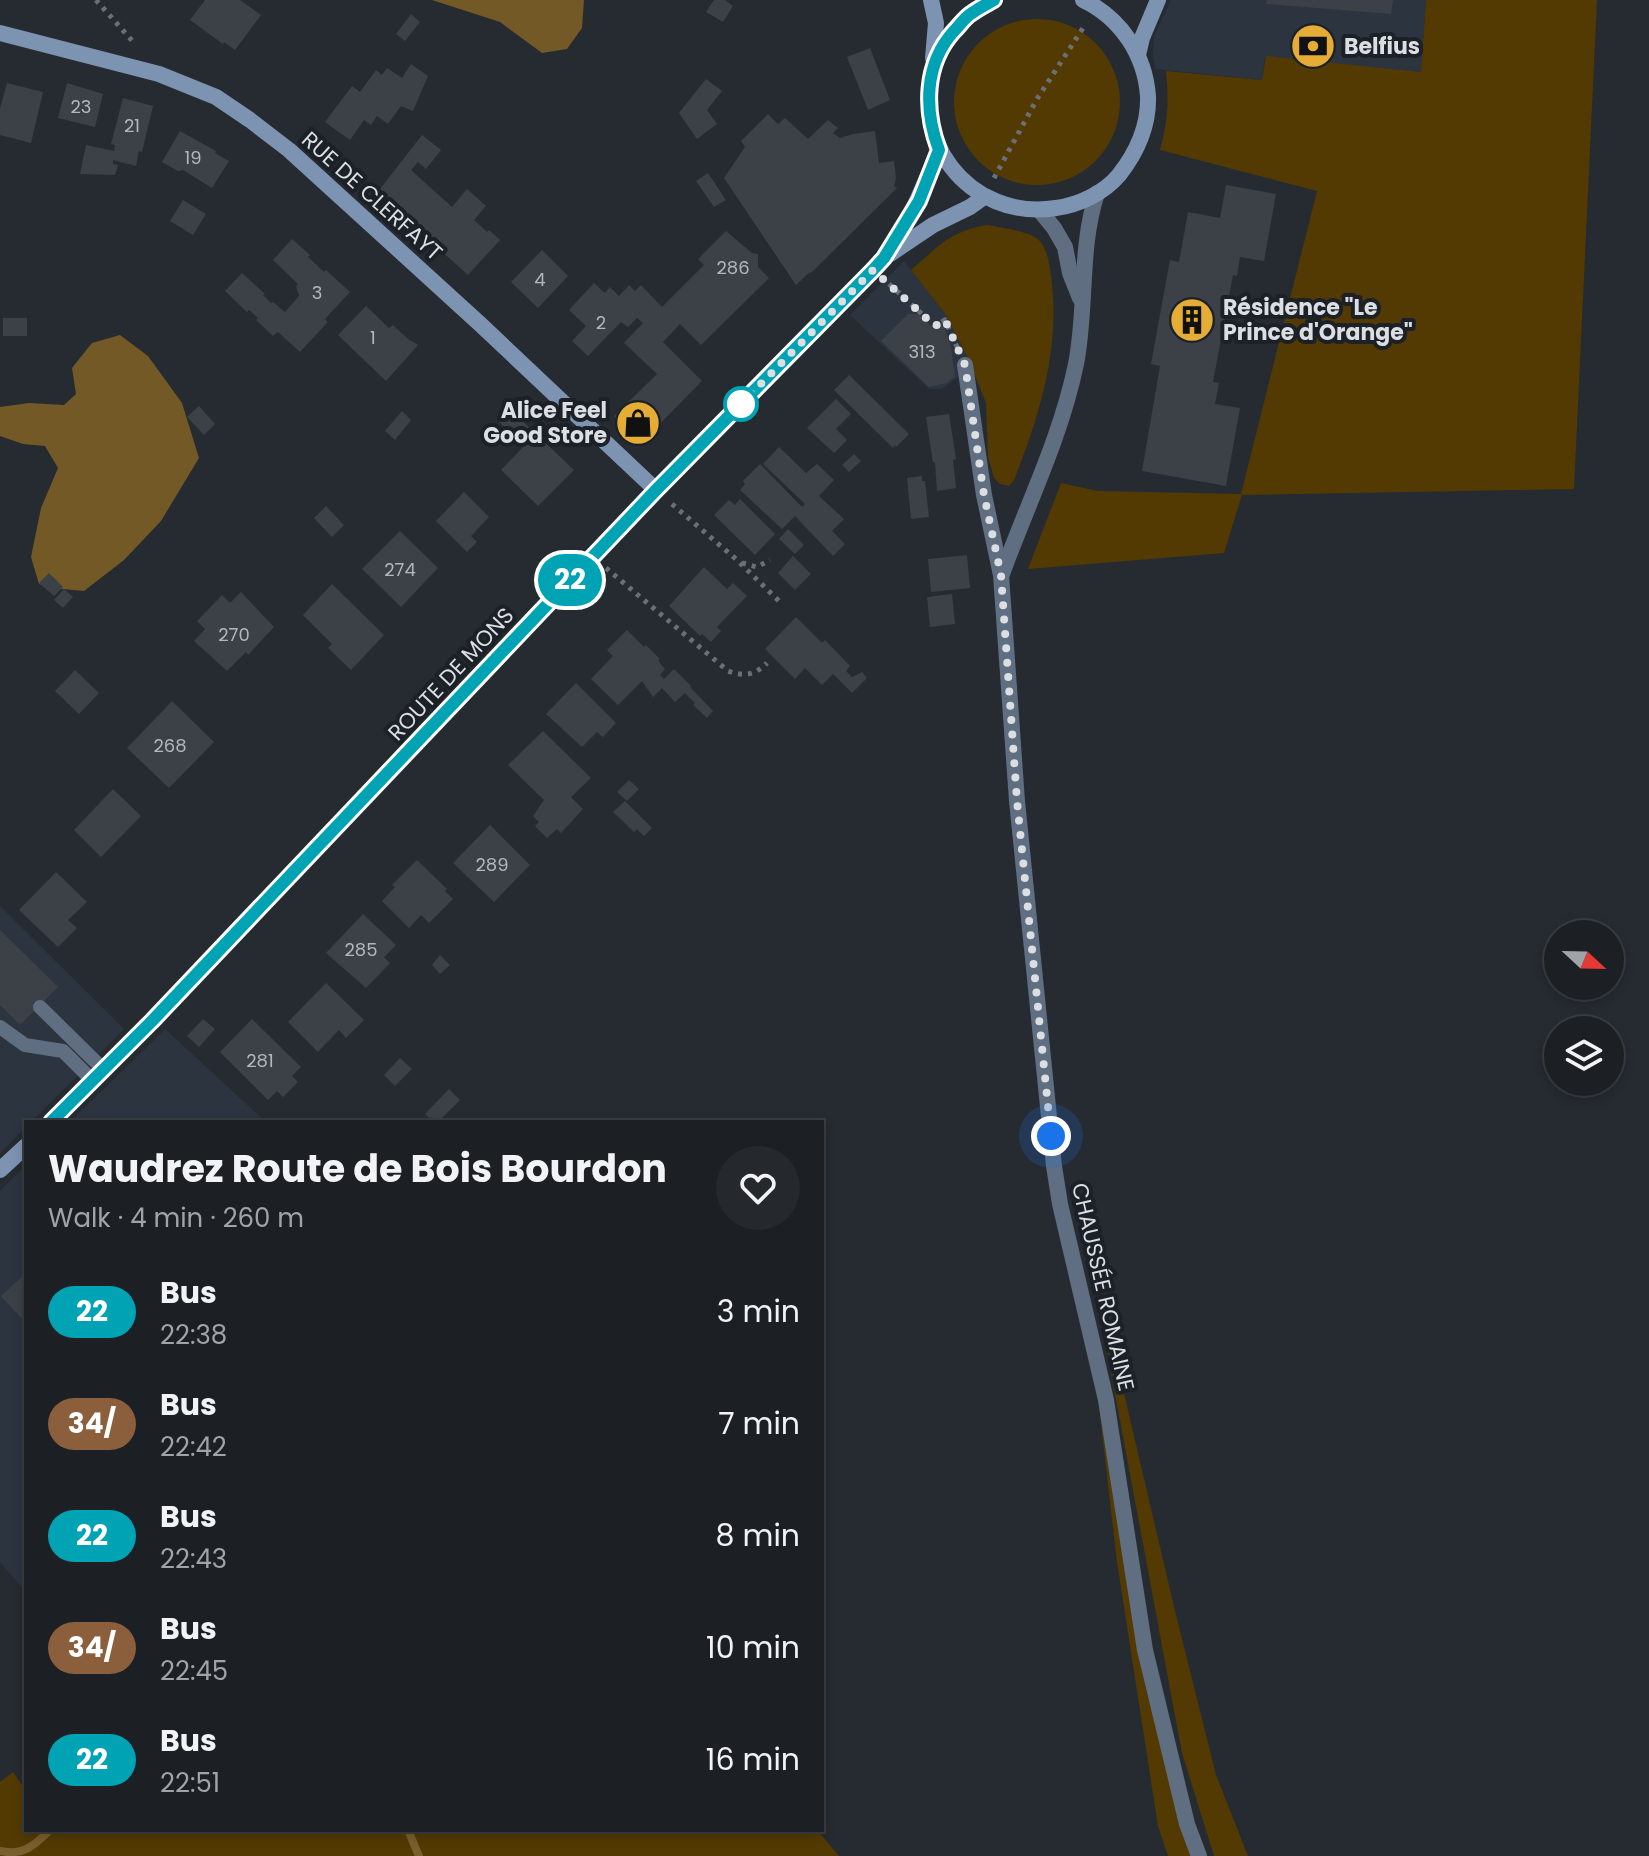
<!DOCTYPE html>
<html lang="en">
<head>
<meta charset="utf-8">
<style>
  body { margin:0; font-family:Poppins,sans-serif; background:#25282d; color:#f1f3f6; height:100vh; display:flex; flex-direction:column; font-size:30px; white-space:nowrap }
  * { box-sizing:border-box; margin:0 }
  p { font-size:26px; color:#a0a3a7 }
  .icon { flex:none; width:44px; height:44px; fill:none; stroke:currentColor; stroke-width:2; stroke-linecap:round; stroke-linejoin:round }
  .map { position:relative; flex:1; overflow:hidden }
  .drawer { position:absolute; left:24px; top:1120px; width:800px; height:712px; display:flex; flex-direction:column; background:#1c2025; border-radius:0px; box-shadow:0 4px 12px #0003,0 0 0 2px #3a3e42 }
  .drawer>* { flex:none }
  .badge { padding:0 16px; border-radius:26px; font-size:28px; line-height:52px }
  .needle { width:52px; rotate:112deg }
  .buttons { position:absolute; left:1544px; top:920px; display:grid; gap:16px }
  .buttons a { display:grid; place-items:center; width:80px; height:80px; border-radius:50%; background:#1c2025; box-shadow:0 4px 12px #0003,0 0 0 2px #3a3e42; font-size:40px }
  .you { position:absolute; width:40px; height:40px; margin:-20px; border:6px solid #fff; border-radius:50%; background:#1a73e8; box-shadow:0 0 0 12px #1a73e833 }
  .map>.badge { position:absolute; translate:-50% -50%; box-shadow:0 0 0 4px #fff }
  .round { display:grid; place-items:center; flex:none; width:84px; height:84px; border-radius:42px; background:#25282d }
  .head { display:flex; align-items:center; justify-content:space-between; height:136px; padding:0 24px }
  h1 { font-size:38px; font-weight:700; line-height:60px }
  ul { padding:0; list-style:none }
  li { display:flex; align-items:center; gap:24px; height:112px; padding:0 24px }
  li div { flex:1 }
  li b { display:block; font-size:30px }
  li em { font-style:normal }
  li .badge { min-width:88px; font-weight:700; text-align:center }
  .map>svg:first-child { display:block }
  .built { fill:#2c3440 }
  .green { fill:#533a02 }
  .forest { fill:#725926 }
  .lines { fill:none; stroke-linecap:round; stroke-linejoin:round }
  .stream { stroke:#795f2d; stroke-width:8 }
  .building { fill:#3b4147 }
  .path { stroke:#6c7076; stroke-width:5; stroke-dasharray:4 6; stroke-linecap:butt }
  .lane { stroke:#5f6e80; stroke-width:14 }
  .street { stroke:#5f6e80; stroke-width:16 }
  .secondary { stroke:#7c93b1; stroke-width:16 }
  .line-casing { stroke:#fff; stroke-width:18 }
  .line { stroke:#00a3b4; stroke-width:12 }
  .walk { stroke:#dbdee2; stroke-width:8; stroke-dasharray:0 14.4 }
  .stop-dot { fill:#fff; stroke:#00a3b4; stroke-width:4 }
  .labels { text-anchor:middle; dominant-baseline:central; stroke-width:8; stroke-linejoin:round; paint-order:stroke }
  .number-label { font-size:18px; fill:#b3b7bb }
  .poi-label { font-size:22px; font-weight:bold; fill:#dbdee2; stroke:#1c2127; text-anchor:start }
  .street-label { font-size:22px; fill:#dbdee2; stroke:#1c2127 }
</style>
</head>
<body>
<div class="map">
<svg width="1649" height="1856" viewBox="0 0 1649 1856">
  <rect width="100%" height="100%" fill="#262b31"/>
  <g class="built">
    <polygon points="1171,0 1426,0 1421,72 1265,57 1262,80 1155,69 1153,54 1154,36"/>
    <polygon points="904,261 946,315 972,367 942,389 929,389 850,315"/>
    <polygon points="0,906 124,1029 31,1122 26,1122 26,1127 0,1153"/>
    <polygon points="165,1029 266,1122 70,1122"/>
    <polygon points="26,1165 26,1592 0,1562 0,1191"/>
  </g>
  <g class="green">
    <path d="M1426,0H1597L1574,489L1242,495L1224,553L1028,569L1061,483L1098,491L1241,494L1317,191L1160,150C1168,121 1169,101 1166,71L1262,80L1266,56L1421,72Z"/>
    <circle cx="1037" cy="102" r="83"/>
    <path d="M987,225C998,227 1025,231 1035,237C1046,244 1048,258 1050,269C1062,343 1041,412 1014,480L1009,486L1000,484L994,478L988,457L986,403L967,356L946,315L911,270C938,247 950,231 987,225Z"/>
    <polygon points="1097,1297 1119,1372 1175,1611 1216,1775 1248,1856 1214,1856 1182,1753"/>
    <polygon points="1097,1389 1130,1569 1139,1658 1148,1698 1176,1785 1191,1856 1168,1856 1158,1826 1117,1562"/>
    <polygon points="13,1772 26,1791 26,1830 817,1830 839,1856 0,1856 0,1782"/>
  </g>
  <g class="forest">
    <polygon points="432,0 584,0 582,28 567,49 542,53 500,22"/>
    <polygon points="120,335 148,356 182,403 199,458 161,521 124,560 84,591 52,588 39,584 31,557 41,508 58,468 45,446 23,444 0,436 0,407 29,403 64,405 76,394 72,368 92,343"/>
  </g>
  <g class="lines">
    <g class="stream">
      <polyline points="408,1830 419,1856"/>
      <path d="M0,1851C23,1856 34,1846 50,1830"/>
    </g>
  </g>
  <g class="building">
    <polygon points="205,0 240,0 261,15 235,50 224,42 223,44 190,20"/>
    <polygon points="714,0 725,0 733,6 723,22 706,12"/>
    <polygon points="1267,0 1393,0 1391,14 1266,4"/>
    <polygon points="411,14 420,22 405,41 396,34"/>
    <polygon points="870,48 890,100 868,110 847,57"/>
    <polygon points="411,64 428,76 413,111 401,106 388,124 377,116 371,125 364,120 350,140 325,122 352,86 360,92 376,70 382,75 387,68 402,78"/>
    <polygon points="706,79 722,91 707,110 717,124 697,139 679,113"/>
    <polygon points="7,83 43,92 31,143 0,135 0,109"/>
    <polygon points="67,83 103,94 95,127 58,118"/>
    <polygon points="123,98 153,106 142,152 139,151 136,166 113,160 113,164 118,165 115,175 80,174 86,145 114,151 115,145 111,144"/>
    <polygon points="768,114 778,124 785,118 808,139 828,120 838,128 833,133 840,138 853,134 875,131 879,163 894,161 896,178 894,186 897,188 811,273 810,272 796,285 724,178 745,147 741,141"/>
    <polygon points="180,131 216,151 215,153 229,161 212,188 183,170 178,171 162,162"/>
    <polygon points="422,135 441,150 426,169 418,162 411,170 452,207 467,189 486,206 474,220 487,232 489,230 500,240 468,275 377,193"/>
    <polygon points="708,173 726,200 714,207 696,181"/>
    <polygon points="1226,185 1276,194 1264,261 1240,257 1237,276 1233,275 1213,382 1219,383 1215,404 1240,408 1226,486 1142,471 1160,366 1151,364 1170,260 1179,262 1188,212 1220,218"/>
    <polygon points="183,200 206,214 193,235 170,221"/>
    <polygon points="726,231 752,253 758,254 758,267 769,278 701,345 680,324 663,342 702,381 645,439 639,440 614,416 657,374 624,343 643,323 637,318 628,327 621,322 588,356 572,341 586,326 569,310 594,283 605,293 610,287 619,296 629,285 635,291 641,285 662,307 704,265 698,259"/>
    <polygon points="292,239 310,255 308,257 324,272 326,270 350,292 325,319 328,322 300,352 278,332 273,336 256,320 258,318 249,310 247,312 225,291 242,273 265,294 263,295 271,303 273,302 285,312 299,296 296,286 298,284 273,260"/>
    <polygon points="542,250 568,276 538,308 511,282"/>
    <polygon points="366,306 389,328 393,325 408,339 418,345 386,381 338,335"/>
    <polygon points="908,314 918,314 934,329 943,323 951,348 955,376 947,383 929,387 881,341"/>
    <rect x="3" y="318" width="24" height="18"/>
    <polygon points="849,375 909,434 896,447 895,445 893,448 834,390"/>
    <polygon points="836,399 851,414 836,429 847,440 834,453 807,428"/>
    <polygon points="199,406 215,424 204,435 187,417"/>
    <polygon points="511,410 574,470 538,506 501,470 524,446 499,422"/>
    <polygon points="402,411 411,420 395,440 385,431"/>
    <polygon points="949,414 956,459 953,460 956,488 937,491 935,462 933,463 926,417"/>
    <polygon points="779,447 806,473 817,464 834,480 819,496 844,519 832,531 845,544 833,556 795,516 782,529 740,490 745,484 743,481 760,464 802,507 805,504 763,464"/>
    <polygon points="854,454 861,461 849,472 842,465"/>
    <polygon points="922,476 922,481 925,481 929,517 911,519 907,478"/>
    <polygon points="464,492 489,517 471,536 477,542 467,552 436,521"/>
    <polygon points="740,499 775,534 755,555 714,515 729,500 735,505"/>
    <polygon points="326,506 344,525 332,537 314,518"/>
    <polygon points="788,529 804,545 795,554 779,539"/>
    <polygon points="400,531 438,568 401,607 362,569"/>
    <polygon points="967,555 970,588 931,592 928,559"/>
    <polygon points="793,556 811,574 795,590 778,573"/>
    <polygon points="704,567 727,589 733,583 747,596 717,627 721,631 711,642 702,634 700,636 669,606"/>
    <polygon points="49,573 63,587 54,596 39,583"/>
    <polygon points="332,584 384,635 351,670 328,648 332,644 303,615"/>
    <polygon points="64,589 73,597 63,608 54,600"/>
    <polygon points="241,592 274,627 248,655 246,652 227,671 194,641 205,629 197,621 222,595 230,603"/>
    <polygon points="952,594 955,624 930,627 927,597"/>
    <polygon points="796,617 822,643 825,640 850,666 846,671 852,677 862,672 867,678 852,693 833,674 822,685 805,668 795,679 765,649"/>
    <polygon points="627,630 644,647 646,645 660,659 658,660 660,663 665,669 660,675 664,679 674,669 691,686 690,687 713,711 707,718 693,705 695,703 685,693 675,702 662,688 653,697 642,681 618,705 591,679 613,656 607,650"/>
    <polygon points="75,670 99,693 79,714 55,691"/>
    <polygon points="576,683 616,723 603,737 597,732 582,747 546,714"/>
    <polygon points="172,701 214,742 169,788 127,748"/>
    <polygon points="543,731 591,778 571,797 583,809 561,833 557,829 547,838 535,826 539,822 533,816 544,800 508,765"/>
    <polygon points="629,780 639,789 627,801 617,792"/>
    <polygon points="113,789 141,816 101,857 74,830"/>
    <polygon points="625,801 652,828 644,836 637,829 634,832 613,812"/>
    <polygon points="490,825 530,865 494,902 453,863"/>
    <polygon points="417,860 447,889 445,891 453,899 429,923 421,915 409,928 382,901 395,887 392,885"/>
    <polygon points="56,872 87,902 68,920 77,928 58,947 19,910"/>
    <polygon points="363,914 396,945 384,957 390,963 366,988 326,953"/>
    <polygon points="0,930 58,987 20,1025 0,1005"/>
    <polygon points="440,955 450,965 440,974 432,965"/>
    <polygon points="326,983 364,1020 346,1038 339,1030 318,1052 288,1022"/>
    <polygon points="203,1019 215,1029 199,1047 187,1036"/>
    <polygon points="252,1019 301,1067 292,1076 298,1082 283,1097 277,1091 268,1100 220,1052"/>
    <polygon points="400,1058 412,1069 395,1086 384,1075"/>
    <polygon points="449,1089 460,1100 438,1122 434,1122 425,1114"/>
    <polygon points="26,1273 26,1323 1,1296"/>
  </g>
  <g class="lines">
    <g class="path">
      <polyline points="96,0 135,44"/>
      <polyline points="994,178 1037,99 1085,25"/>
      <polyline points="889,284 935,326 945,320 958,349"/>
      <polyline points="672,504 737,560 781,603"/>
      <polyline points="742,563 757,567 770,560"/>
      <path d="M606,568L728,671C744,677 755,675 767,663"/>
    </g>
    <g class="lane">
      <polyline points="40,1007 104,1070"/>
      <polyline points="0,1027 25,1045 63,1051 93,1081"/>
    </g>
    <g class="street">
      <polyline points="1040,211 1054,228 1065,247 1070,273 1080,298"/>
      <polyline points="965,365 984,495 1001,575 1017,801 1054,1166 1060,1204 1106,1400 1145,1650 1187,1824 1199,1856"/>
      <path d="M1002,574C1027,505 1061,437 1076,364C1087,308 1079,248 1097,193"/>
    </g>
    <g class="secondary">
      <polyline points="931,0 936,23 933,58"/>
      <path d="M994,0C976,10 959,21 947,38C944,43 942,49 939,55C902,135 969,222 1056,208C1079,205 1104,193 1119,175C1137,152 1149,126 1148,96C1145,55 1121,18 1083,0"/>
      <polyline points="0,33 159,74 216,97 250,120 289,150 480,324 656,490"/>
      <polyline points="1138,55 1142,38 1158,0"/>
      <polyline points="890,254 933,225 970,207 984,197"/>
      <path d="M51,1122L152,1021L592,556L873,270C904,235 921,193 939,150"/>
      <polyline points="0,1170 26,1146"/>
    </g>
  </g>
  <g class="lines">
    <g class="line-casing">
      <path id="line" d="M51,1122L152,1021L656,490L873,270L884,258L919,201L939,150C924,110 924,64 954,31C960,25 965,17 972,13C979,8 987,4 994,0"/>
    </g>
    <use href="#line" class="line"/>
    <polyline class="walk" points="741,404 873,270 935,326 945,320 965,365 984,495 1001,575 1017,801 1051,1136"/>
  </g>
  <defs>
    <g id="bank-disc" transform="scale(2.3)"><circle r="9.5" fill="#e5ad35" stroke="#1c2127"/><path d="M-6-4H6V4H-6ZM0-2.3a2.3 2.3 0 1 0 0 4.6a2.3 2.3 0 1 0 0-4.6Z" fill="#111"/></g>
    <g id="building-disc" transform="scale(2.3)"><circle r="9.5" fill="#e5ad35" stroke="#1c2127"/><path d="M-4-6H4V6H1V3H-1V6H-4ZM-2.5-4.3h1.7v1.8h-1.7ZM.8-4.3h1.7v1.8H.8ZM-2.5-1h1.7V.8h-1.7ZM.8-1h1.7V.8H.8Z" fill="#111"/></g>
    <g id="shop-disc" transform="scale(2.3)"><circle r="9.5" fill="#e5ad35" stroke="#1c2127"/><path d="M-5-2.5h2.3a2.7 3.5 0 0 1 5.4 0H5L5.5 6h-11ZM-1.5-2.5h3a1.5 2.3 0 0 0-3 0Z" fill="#111"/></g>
  </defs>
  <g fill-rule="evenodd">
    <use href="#bank-disc" x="1313" y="46"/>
    <use href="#building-disc" x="1192" y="320"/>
    <use href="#shop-disc" x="638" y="423"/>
  </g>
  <circle class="stop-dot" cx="741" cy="404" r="16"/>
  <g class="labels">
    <g class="number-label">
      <text x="81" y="106">23</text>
      <text x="132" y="125">21</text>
      <text x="193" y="157">19</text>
      <text x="733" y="267">286</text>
      <text x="540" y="279">4</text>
      <text x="317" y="292">3</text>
      <text x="601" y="322">2</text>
      <text x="373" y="337">1</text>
      <text x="922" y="351">313</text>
      <text x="400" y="569">274</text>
      <text x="234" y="634">270</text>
      <text x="170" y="745">268</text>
      <text x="492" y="864">289</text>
      <text x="361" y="949">285</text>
      <text x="260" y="1060">281</text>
    </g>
    <g class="poi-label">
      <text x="1344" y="46">Belfius</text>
      <text x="1223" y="307">Résidence "Le<tspan x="1223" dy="25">Prince d'Orange"</tspan></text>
      <text x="607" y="410" text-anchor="end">Alice Feel<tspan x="607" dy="25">Good Store</tspan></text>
    </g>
    <g class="street-label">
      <text transform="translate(372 196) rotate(42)">RUE DE CLERFAYT</text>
      <text transform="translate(451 674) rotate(-47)">ROUTE DE MONS</text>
      <text transform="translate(1103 1287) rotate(77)">CHAUSSÉE ROMAINE</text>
    </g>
  </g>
</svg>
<div class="buttons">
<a><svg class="needle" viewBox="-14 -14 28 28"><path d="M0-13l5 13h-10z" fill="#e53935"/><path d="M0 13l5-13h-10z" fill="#a0a3a7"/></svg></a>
<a><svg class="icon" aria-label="layers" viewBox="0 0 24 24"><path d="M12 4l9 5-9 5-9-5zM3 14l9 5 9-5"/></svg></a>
</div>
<div class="you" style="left:1051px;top:1136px"></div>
<b class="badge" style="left:570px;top:580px;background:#00a3b4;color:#fff">22</b>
<section class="drawer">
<div class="head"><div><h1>Waudrez Route de Bois Bourdon</h1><p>Walk · 4 min · 260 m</p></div><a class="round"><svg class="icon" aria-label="heart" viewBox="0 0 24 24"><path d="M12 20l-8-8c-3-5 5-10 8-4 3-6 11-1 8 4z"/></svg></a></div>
<ul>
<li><span class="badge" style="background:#00a3b4;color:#fff">22</span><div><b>Bus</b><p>22:38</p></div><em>3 min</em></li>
<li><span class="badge" style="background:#8b5e3c;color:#fff">34/</span><div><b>Bus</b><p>22:42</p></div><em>7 min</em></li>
<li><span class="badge" style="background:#00a3b4;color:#fff">22</span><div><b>Bus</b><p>22:43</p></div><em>8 min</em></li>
<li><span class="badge" style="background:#8b5e3c;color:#fff">34/</span><div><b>Bus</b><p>22:45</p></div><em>10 min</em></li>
<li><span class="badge" style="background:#00a3b4;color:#fff">22</span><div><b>Bus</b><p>22:51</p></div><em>16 min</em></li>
</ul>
</section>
</div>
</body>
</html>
